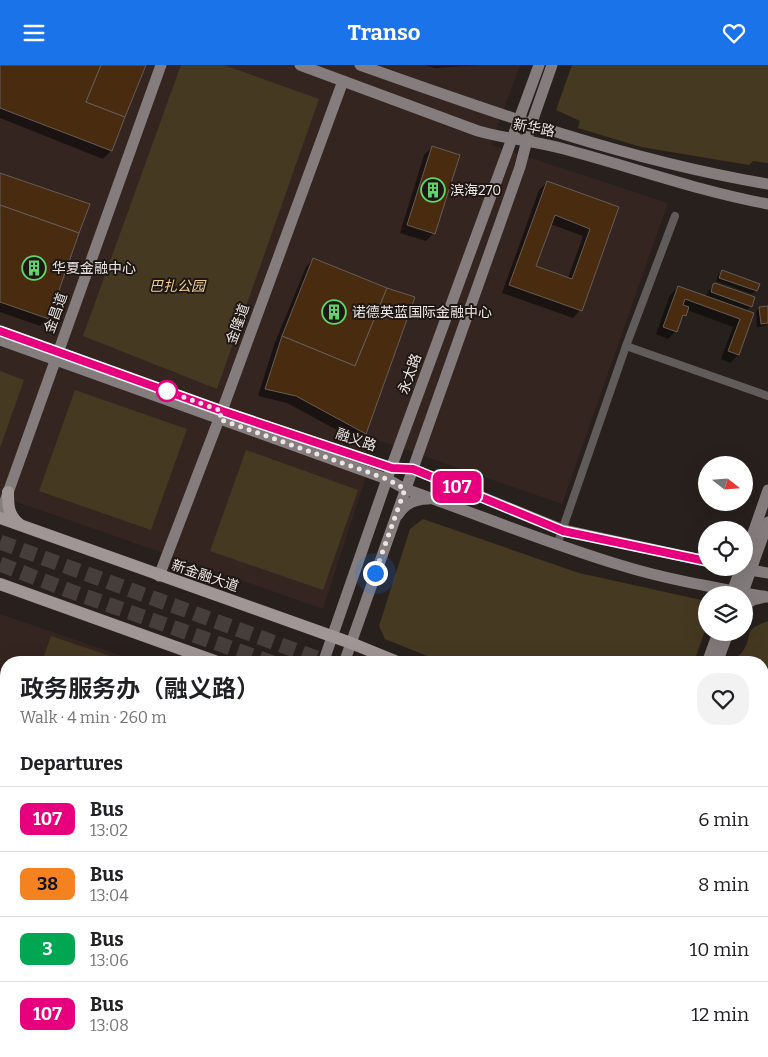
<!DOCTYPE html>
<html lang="en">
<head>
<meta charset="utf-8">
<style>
  body { margin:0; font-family:Bitter,"Noto Sans SC",serif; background:#f2f2f2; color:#202124; height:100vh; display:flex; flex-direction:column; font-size:19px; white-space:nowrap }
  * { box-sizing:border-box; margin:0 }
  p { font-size:16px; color:#757577 }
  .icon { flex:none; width:28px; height:28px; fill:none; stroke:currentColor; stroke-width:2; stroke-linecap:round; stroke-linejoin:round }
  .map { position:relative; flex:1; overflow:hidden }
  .drawer { position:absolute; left:0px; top:591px; width:769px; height:401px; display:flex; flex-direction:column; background:#fff; border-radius:20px 20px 0 0; box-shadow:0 5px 20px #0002 }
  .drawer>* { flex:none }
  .badge { padding:0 10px; border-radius:8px; font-size:18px; line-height:32px }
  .needle { width:32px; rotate:107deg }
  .controls { position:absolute; left:698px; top:391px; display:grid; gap:10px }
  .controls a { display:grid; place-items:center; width:55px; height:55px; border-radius:50%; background:#fff; box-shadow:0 5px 20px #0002; font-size:25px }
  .you { position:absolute; width:25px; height:25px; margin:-12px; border:4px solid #fff; border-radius:50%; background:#1a73e8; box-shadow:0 0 0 8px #1a73e833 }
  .map>.badge { position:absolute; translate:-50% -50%; box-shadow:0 0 0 2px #fff }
  h2 { padding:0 20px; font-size:19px; line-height:45px }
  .round { display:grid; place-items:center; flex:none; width:52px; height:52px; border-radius:20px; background:#f2f2f2 }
  .head { display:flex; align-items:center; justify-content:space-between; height:85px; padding:0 20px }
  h1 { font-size:24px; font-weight:700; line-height:38px }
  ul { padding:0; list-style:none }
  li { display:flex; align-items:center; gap:15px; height:65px; padding:0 20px; border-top:1px solid #e0e0e0 }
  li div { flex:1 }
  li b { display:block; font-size:19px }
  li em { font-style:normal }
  li .badge { min-width:55px; font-weight:700; text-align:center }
  header { display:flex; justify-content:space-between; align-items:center; height:65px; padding:0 20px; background:#1a73e8; color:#fff; font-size:22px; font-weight:700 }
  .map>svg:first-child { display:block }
  .built { fill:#342520 }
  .green { fill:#463921 }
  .shadow { fill:#0007; fill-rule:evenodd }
  .building { fill:#492b10; stroke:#655d57; fill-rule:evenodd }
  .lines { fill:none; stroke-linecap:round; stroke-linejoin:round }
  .highway-tunnel { stroke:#453e3b; stroke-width:15; stroke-dasharray:15 8; stroke-linecap:butt }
  .lane { stroke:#615c5c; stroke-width:4 }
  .street { stroke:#615c5c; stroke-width:8 }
  .secondary { stroke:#857d7d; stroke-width:11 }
  .primary { stroke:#a09696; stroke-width:12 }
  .line-casing { stroke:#fff; stroke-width:11 }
  .line { stroke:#e6007e; stroke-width:8 }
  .walk { stroke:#ebe5e3; stroke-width:5; stroke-dasharray:0 9 }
  .stop-dot { fill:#fff; stroke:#e6007e; stroke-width:2.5 }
  .labels { text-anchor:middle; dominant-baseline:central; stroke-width:4; stroke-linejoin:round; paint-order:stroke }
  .street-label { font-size:14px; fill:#ebe5e3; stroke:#1f1714 }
  .poi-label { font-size:14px; fill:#ebe5e3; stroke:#1f1714; text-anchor:start }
  .park-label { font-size:14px; font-style:italic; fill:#f0cd8e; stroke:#1f1714 }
</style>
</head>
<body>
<header><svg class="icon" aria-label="menu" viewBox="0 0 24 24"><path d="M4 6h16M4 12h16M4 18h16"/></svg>Transo<svg class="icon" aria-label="heart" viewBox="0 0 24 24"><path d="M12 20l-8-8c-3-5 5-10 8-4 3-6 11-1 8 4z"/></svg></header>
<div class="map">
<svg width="768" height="992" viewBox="0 0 768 992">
  <rect width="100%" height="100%" fill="#28201d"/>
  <g class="built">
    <polygon points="0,0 520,0 491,80 668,138 562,439 378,375 323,544 0,431"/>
    <polygon points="0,549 140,597 6,598 6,711 0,708"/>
    <polygon points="6,772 6,946 0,944 0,773"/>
    <polygon points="152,986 216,986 215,992 173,992"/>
  </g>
  <g class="green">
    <polygon points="181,0 224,0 319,34 217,324 83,271"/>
    <polygon points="572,0 768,0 768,98 753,96 749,100 641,82 578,63 580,56 556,45"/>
    <polygon points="0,306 24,315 0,383"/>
    <polygon points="75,325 187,364 151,465 39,426"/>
    <polygon points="246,385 358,425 323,525 210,486"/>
    <polygon points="423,454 579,508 706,536 706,563 694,597 442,597 385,574 379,561 410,464"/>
    <path d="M768,556V610L763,612L762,598L730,597C734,593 740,591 743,586C755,567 740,567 768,556Z"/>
    <polygon points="51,571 110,591 107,597 42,597"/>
    <polygon points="768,616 768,652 763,651 762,619"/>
    <polygon points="768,722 768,773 762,748"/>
  </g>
  <g class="shadow">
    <polygon points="0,0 145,0 111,86 103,94 0,53"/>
    <polygon points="425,0 483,0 435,3"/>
    <polygon points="432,82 434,168 426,176 400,168 424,90"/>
    <polygon points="0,109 48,253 40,261 0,247"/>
    <path d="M547,117L618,143L580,245L573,253L502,228L539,125ZM550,159L583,171L568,213L535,201Z"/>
    <polygon points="313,194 386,224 413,233 365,368 357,376 287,338 258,331 274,280 306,202"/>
    <polygon points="722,207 756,225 752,229 716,216 718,210"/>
    <polygon points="714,220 751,241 746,246 738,290 730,298 721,294 733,262 687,245 685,250 680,256 676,266 668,274 656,269 670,230 678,222 706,232 708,226"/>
    <polygon points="759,243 768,251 768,258 765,261 757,262 756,247"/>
    <polygon points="346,986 375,986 372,992 344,992"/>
    <polygon points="506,989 515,992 503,992"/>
  </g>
  <g class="building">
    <polygon points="0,0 101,0 86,37 125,52 112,86 0,43"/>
    <polygon points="101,0 146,0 125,52 86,37"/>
    <polygon points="432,81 460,90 435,169 407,160"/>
    <polygon points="0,108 90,139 79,168 0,140"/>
    <path d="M547,116L619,142L582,246L509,220ZM555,150L590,164L572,214L536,201Z"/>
    <polygon points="0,140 79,168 49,254 0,237"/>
    <polygon points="313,193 387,223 355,301 282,271"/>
    <polygon points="722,205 760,219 757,226 719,213"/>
    <polygon points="715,218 755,232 752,242 711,227 713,219"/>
    <polygon points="678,221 754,248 739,290 728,286 740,254 685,234 683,240 689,242 686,251 683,250 677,267 663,262"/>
    <polygon points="387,223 415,232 366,369 296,331 265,324 282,271 355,301"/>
    <polygon points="768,241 768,258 761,259 759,242"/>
    <polygon points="353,986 376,986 375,992 364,988 363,992 351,991"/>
    <polygon points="458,986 469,990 468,992 456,992"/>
  </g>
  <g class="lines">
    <g class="highway-tunnel">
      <polyline points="0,477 330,598"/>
      <polyline points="0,499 70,526 273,598"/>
      <polyline points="762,822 768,826"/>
      <polyline points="762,848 768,851"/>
    </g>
    <g class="lane">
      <polyline points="0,967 6,969"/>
      <polyline points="70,986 90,992"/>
    </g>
    <g class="street">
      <polyline points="675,151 626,281 768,331"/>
      <polyline points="557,480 626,281"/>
    </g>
    <g class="secondary">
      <path d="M300,0L478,66C506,74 536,76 564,84C632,102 698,126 768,139"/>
      <path d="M360,0C495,48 626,95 768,119"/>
      <polyline points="0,266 222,346 392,403 413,404 563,465 706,496"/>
      <path d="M0,275L387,414L405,424C477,449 547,478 620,500C668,515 718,523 768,532"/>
      <polyline points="0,450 161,0"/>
      <path d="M398,450C405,438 415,434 428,434"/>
      <polyline points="744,494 768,425"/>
      <polyline points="733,502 768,508"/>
      <polyline points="159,511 219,354 343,16"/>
      <polyline points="731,530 741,502"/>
      <polyline points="742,530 768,457"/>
      <polyline points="744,541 753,535 765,532"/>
      <polyline points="323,598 387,414 539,0"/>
      <polyline points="344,598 520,102 531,60 552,0"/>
      <polyline points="707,598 718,568"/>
      <polyline points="717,598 728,568"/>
      <polyline points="236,992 236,986"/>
      <polyline points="255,992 255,986"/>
      <polyline points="575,992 577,986"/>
      <polyline points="587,992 589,986"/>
    </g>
    <g class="primary">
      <path d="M8,427C8,440 8,450 19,459"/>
      <polyline points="0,453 351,578 400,598"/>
      <polyline points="0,519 220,598"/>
      <polyline points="762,801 768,804"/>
      <polyline points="762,871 768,874"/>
    </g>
  </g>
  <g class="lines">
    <g class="line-casing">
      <polyline id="line" points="0,266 222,346 392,403 413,404 563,466 706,496"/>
    </g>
    <use href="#line" class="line"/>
    <polyline class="walk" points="167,326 222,346 219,354 387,414 405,424 375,508"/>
  </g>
  <defs>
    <g id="building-ring" transform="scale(1.25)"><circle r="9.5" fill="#1f1714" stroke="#5fd56b" stroke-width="1.5"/><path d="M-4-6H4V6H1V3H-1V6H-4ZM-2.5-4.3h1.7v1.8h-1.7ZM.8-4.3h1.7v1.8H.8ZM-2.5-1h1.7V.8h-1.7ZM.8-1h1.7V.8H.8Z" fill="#5fd56b"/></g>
  </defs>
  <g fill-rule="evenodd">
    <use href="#building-ring" x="433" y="125"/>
    <use href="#building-ring" x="34" y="203"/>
    <use href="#building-ring" x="334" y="247"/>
  </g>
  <circle class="stop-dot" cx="167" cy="326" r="10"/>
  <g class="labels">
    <g class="street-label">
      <text transform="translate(534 63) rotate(11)">新华路</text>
      <text transform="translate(56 248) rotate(-70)">金昌道</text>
      <text transform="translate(238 259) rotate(-70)">金隆道</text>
      <text transform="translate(410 309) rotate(-70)">永太路</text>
      <text transform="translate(356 375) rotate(19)">融义路</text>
      <text transform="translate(205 511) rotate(19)">新金融大道</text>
    </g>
    <g class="poi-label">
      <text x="450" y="125">滨海270</text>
      <text x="52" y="203">华夏金融中心</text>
      <text x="352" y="247">诺德英蓝国际金融中心</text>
    </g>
    <g class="park-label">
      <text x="177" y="221">巴扎公园</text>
    </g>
  </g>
</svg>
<div class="controls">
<a><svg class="needle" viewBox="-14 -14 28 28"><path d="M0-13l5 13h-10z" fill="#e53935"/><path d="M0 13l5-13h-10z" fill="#757577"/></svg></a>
<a><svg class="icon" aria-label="locate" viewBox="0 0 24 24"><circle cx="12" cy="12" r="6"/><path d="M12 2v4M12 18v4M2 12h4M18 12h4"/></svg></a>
<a><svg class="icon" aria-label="layers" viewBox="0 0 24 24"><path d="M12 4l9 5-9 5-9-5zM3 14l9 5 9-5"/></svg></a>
</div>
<div class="you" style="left:375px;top:508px"></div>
<b class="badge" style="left:457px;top:422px;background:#e6007e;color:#fff">107</b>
<section class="drawer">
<div class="head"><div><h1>政务服务办（融义路）</h1><p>Walk · 4 min · 260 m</p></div><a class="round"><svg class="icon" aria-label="heart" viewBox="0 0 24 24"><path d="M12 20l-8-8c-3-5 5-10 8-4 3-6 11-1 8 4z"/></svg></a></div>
<h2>Departures</h2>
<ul>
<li><span class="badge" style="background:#e6007e;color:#fff">107</span><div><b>Bus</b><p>13:02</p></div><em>6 min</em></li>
<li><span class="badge" style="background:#f58220;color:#111">38</span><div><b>Bus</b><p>13:04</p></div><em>8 min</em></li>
<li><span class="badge" style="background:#00a651;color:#fff">3</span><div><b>Bus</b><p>13:06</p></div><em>10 min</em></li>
<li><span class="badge" style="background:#e6007e;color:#fff">107</span><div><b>Bus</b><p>13:08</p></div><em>12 min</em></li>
</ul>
</section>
</div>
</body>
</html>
